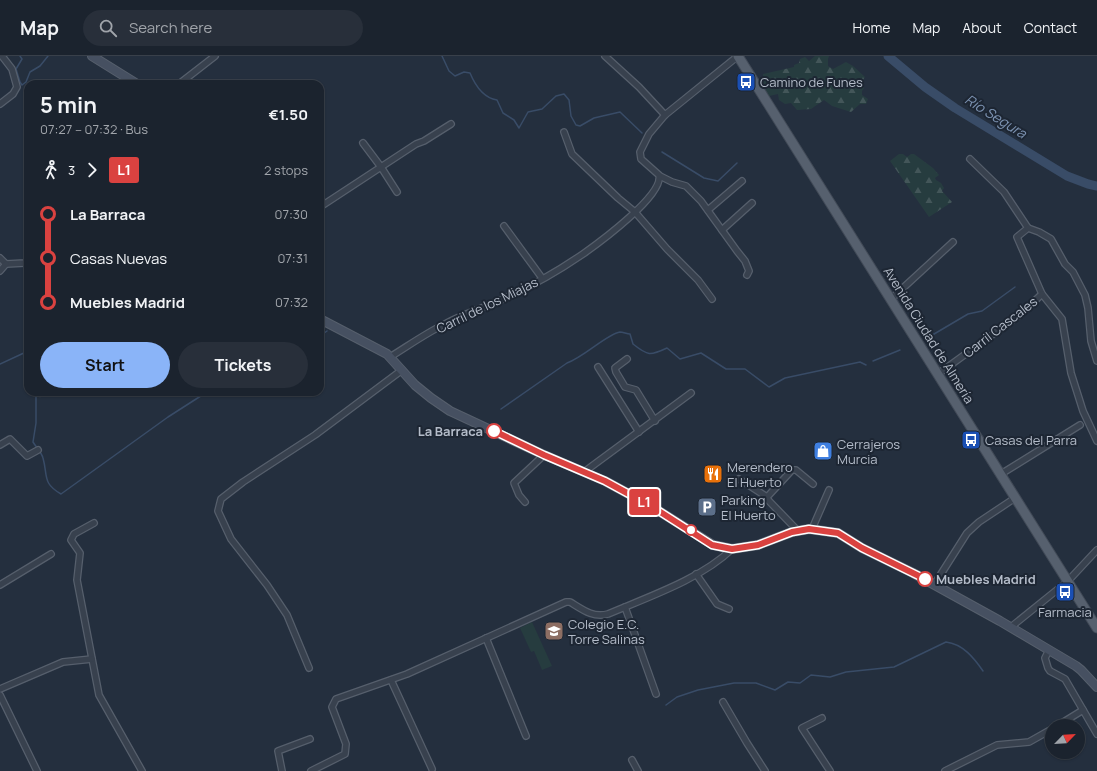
<!DOCTYPE html>
<html lang="en">
<head>
<meta charset="utf-8">
<style>
  body { margin:0; font-family:Manrope,sans-serif; background:#282f3a; color:#f1f3f6; height:100vh; display:flex; flex-direction:column; font-size:15px; white-space:nowrap }
  * { box-sizing:border-box; margin:0 }
  p { font-size:13px; color:#a0a4aa }
  .icon { flex:none; width:22px; height:22px; fill:none; stroke:currentColor; stroke-width:2; stroke-linecap:round; stroke-linejoin:round }
  .map { position:relative; flex:1; overflow:hidden }
  .side { position:absolute; left:24px; top:24px; width:300px; height:316px; display:flex; flex-direction:column; background:#1b232e; border-radius:12px; box-shadow:0 1px 3px #0004,0 0 0 1px #39404a }
  .side>* { flex:none }
  .badge { padding:0 8px; border-radius:3px; font-size:14px; line-height:26px }
  .needle { width:26px; rotate:65deg }
  .controls { position:absolute; left:1045px; top:663px; display:grid; gap:8px }
  .controls a { display:grid; place-items:center; width:40px; height:40px; border-radius:50%; background:#1b232e; box-shadow:0 1px 3px #0004,0 0 0 1px #39404a; font-size:20px }
  .map>.badge { position:absolute; translate:-50% -50%; box-shadow:0 0 0 2px #fff }
  .legs { display:flex; align-items:center; gap:6px; height:44px; padding:0 16px; font-size:13px }
  .legs p { margin-inline-start:auto }
  .headline { display:flex; align-items:center; justify-content:space-between; height:68px; padding:0 16px }
  h1 { font-size:22px; font-weight:700; line-height:30px }
  .cta { display:flex; gap:8px; margin-top:auto; padding:8px 16px }
  .cta a { flex:1; height:46px; border-radius:24px; background:#8ab4f8; color:#111; font-size:16px; font-weight:700; line-height:46px; text-align:center }
  .cta a+a { background:#282f3a; color:#f1f3f6 }
  ul { padding:0 16px; list-style:none }
  li { display:flex; align-items:center; gap:14px; height:44px; font-size:15px }
  li i { display:grid; place-items:center; width:6px; height:100%; margin:0 5px; background:currentColor }
  li i::after { content:''; width:10px; height:10px; margin:-5px; border:3px solid; border-radius:50%; background:#1b232e }
  li p { margin-inline-start:auto }
  li:first-child i { background:linear-gradient(#0000 50%,currentColor 0) }
  li:last-child i { background:linear-gradient(currentColor 50%,#0000 0) }
  header { display:flex; align-items:center; gap:24px; box-sizing:border-box; height:56px; padding:0 20px; background:#1b232e; border-bottom:1px solid #39404a }
  header strong { font-size:19px }
  nav { display:flex; gap:22px; margin-inline-start:auto; font-size:14px }
  .search { width:280px; height:36px; background:#282f3a; display:flex; align-items:center; gap:10px; box-sizing:border-box; padding:0 14px; border-radius:22px; color:#a0a4aa; font-size:15px }
  .map>svg:first-child { display:block }
  .grass { fill:#263c3f }
  .forest { fill:url(#forest-firs) }
  .lines { fill:none; stroke-linecap:round; stroke-linejoin:round }
  .stream { stroke:#394c67; stroke-width:1.5 }
  .river { stroke:#394c67; stroke-width:9 }
  .street-casing { stroke:#565f6c; stroke-width:8 }
  .secondary-casing { stroke:#565f6c; stroke-width:10 }
  .primary-casing { stroke:#414a57; stroke-width:11 }
  .street { stroke:#38414e; stroke-width:5.5 }
  .secondary { stroke:#465061; stroke-width:8 }
  .primary { stroke:#56606e; stroke-width:9 }
  .line-1-casing { stroke:#fff; stroke-width:9 }
  .line-1 { stroke:#da4240; stroke-width:6 }
  .stop-1-dot { fill:#fff; stroke:#da4240; stroke-width:2 }
  .labels { text-anchor:middle; dominant-baseline:central; stroke-width:4; stroke-linejoin:round; paint-order:stroke }
  .poi-label { font-size:13px; fill:#b4bcc9; stroke:#1d2633; text-anchor:start }
  .street-label { font-size:13px; fill:#b4bcc9; stroke:#1d2633 }
  .stop-label { font-size:13px; font-weight:bold; fill:#b4bcc9; stroke:#1d2633; text-anchor:end }
  .water-label { font-size:14px; font-style:italic; fill:#7c92b1; stroke:#1d2633 }
</style>
</head>
<body>
<header>
<strong>Map</strong>
<div class="search"><svg class="icon" aria-label="search" viewBox="0 0 24 24"><circle cx="10" cy="10" r="6"/><path d="M15 15l6 6"/></svg>Search here</div>
<nav><a>Home</a><a>Map</a><a>About</a><a>Contact</a></nav>
</header>
<div class="map">
<svg width="1097" height="715" viewBox="0 0 1097 715">
  <defs>
    <pattern id="forest-firs" width="22" height="20" patternUnits="userSpaceOnUse"><rect width="22" height="20" fill="#263c3f"/><path d="M5 1l3.5 6h-7zM16 11l3.5 6h-7z" fill="#435659"/></pattern>
  </defs>
  <rect width="100%" height="100%" fill="#242f3e"/>
  <polygon class="grass" points="532,566 552,610 542,614 534,595 531,596 520,572"/>
  <g class="forest">
    <polygon points="815,0 829,0 828,3 828,10 833,13 846,6 853,10 865,21 861,27 864,32 862,35 862,39 868,43 866,48 860,48 851,56 832,50 824,44 811,53 797,54 791,47 785,48 779,44 778,38 769,40 764,31 763,18 794,11 794,9 799,7 800,3 805,1 809,5"/>
    <polygon points="899,98 903,98 907,101 911,98 914,98 933,112 939,119 935,122 936,124 941,127 944,132 942,135 952,146 929,161 890,105"/>
  </g>
  <g class="lines">
    <g class="stream">
      <polyline points="20,0 22,3 16,13 20,26 22,29 26,26 30,16 40,10 48,0"/>
      <path d="M442,0L449,15L455,20L464,16L470,17C475,29 484,42 497,44L503,57L514,64L519,72L528,56L542,53L556,40L564,38L569,44L571,60L576,69L580,70L594,62L620,56L642,77"/>
      <polyline points="662,96 704,122 718,125 737,107"/>
      <polyline points="320,280 327,275"/>
      <polyline points="929,281 968,258 982,255 1015,231"/>
      <polyline points="873,305 900,294"/>
      <polyline points="0,308 26,296 28,302"/>
      <path d="M36,336V367L33,386C36,391 42,397 43,402C48,420 42,427 61,438L168,361L207,336"/>
      <path d="M501,353L567,307C584,301 607,278 620,276C623,276 627,278 630,278L633,288C648,300 650,300 667,292L680,303L701,297L726,313H745L769,331L785,322L860,306L866,309"/>
      <path d="M666,649L677,641L698,634L734,627H756L775,634L788,626L800,627L811,619L830,621L846,616L894,611L946,586C963,588 974,602 983,615"/>
    </g>
    <polyline class="river" points="888,0 925,31 955,52 1067,120 1088,128 1097,130"/>
    <g class="street-casing">
      <g id="street">
        <polyline points="605,0 639,31 665,59"/>
        <polyline points="179,28 215,0"/>
        <polyline points="0,48 13,38 17,31 12,13 2,0"/>
        <polyline points="564,76 572,98 618,142 635,156 667,193 698,224 712,243"/>
        <polyline points="363,87 381,111 397,136"/>
        <polyline points="970,103 1004,136 1028,172 1017,181 1042,238 1062,263 1071,317 1083,355 1097,385"/>
        <polyline points="660,120 672,126 686,130 701,145 737,195 745,205 749,215 747,219"/>
        <polyline points="320,151 416,88 424,85 451,68"/>
        <polyline points="708,154 742,125"/>
        <polyline points="504,170 542,222"/>
        <polyline points="1028,172 1039,176 1051,183 1065,208 1073,216 1085,239 1088,252 1091,285 1097,305"/>
        <polyline points="722,174 752,147"/>
        <polyline points="0,202 6,208 25,207 28,205"/>
        <polyline points="0,215 6,208"/>
        <polyline points="891,243 953,186"/>
        <path d="M390,301C408,290 426,277 445,268C465,257 488,251 509,240C534,229 561,213 583,198C600,186 664,139 659,119L641,103L640,96L649,78L665,59L738,0"/>
        <polyline points="627,303 615,312 616,316 625,331 636,334 655,365"/>
        <polyline points="598,311 639,376"/>
        <polyline points="938,318 1021,258 1042,238"/>
        <polyline points="40,337 41,336"/>
        <polyline points="0,389 10,383 27,400 38,394"/>
        <polyline points="584,416 691,337"/>
        <polyline points="1001,418 1080,369"/>
        <polyline points="739,423 767,441"/>
        <polyline points="525,446 519,439 514,427 544,399"/>
        <polyline points="94,467 74,478 71,484 80,497 77,524 99,639 142,715"/>
        <polyline points="812,473 829,434"/>
        <polyline points="798,475 769,445 767,442 768,440 792,414 796,414 813,428"/>
        <polyline points="696,518 717,548 729,553"/>
        <polyline points="0,529 51,498"/>
        <polyline points="934,529 967,477 979,466 1015,442"/>
        <polyline points="625,551 656,638"/>
        <polyline points="1011,571 1068,525 1097,494"/>
        <polyline points="486,582 526,680"/>
        <polyline points="1049,594 1045,602 1048,612 1050,615 1065,623 1097,678"/>
        <polyline points="309,612 287,559 267,529 231,483 218,455 221,443 243,426 315,379 402,314"/>
        <polyline points="391,624 432,713"/>
        <polyline points="0,633 63,606 92,603"/>
        <polyline points="0,639 37,715"/>
        <polyline points="723,646 747,687 765,715"/>
        <polyline points="822,662 802,672 830,715"/>
        <polyline points="1057,670 1083,654"/>
        <polyline points="632,704 638,715"/>
        <polyline points="282,715 278,695 310,683"/>
        <path d="M311,715L345,698L346,688L332,651L336,643L407,618L566,546H570C583,554 593,562 608,558C648,541 701,523 732,493"/>
        <polyline points="945,715 997,689 1029,686 1052,673"/>
      </g>
    </g>
    <g class="secondary-casing">
      <g id="secondary">
        <polyline points="92,0 137,28"/>
        <polyline points="320,263 387,298 415,329 431,342 450,355 542,398 605,425 651,450 713,489 732,493 758,489 792,476 809,473 838,477 862,492 913,517 1000,565 1076,610 1081,614 1097,631"/>
      </g>
    </g>
    <g class="primary-casing">
      <polyline id="primary" points="738,0 1097,572"/>
    </g>
    <use href="#street" class="street"/>
    <use href="#secondary" class="secondary"/>
    <use href="#primary" class="primary"/>
  </g>
  <g class="lines">
    <g class="line-1-casing">
      <polyline id="line-1" points="494,375 544,399 605,425 651,450 712,489 732,493 758,489 792,476 809,473 838,477 862,492 925,523"/>
    </g>
    <use href="#line-1" class="line-1"/>
  </g>
  <defs>
    <g id="bus-square" transform="scale(1)"><rect x="-9" y="-9" width="18" height="18" rx="4" fill="#1a4fb4" stroke="#1d2633"/><path d="M-5-6H5V4H4V6H2V4H-2V6H-4V4H-5ZM-3.5-4V0h7V-4ZM-3.5 1.2v1.5H-2V1.2ZM2 1.2v1.5H3.5V1.2Z" fill="#fff"/></g>
    <g id="shop-square" transform="scale(1)"><rect x="-9" y="-9" width="18" height="18" rx="4" fill="#3f7fe0" stroke="#1d2633"/><path d="M-5-2.5h2.3a2.7 3.5 0 0 1 5.4 0H5L5.5 6h-11ZM-1.5-2.5h3a1.5 2.3 0 0 0-3 0Z" fill="#fff"/></g>
    <g id="restaurant-square" transform="scale(1)"><rect x="-9" y="-9" width="18" height="18" rx="4" fill="#e8710a" stroke="#1d2633"/><path d="M-5-6h1v4h1v-4h1v4h1v-4h1v5L-1.5 .5V6h-2V.5L-5-1ZM5-6V6H3V1.5H1.5Q1.5-4 5-6Z" fill="#fff"/></g>
    <g id="parking-square" transform="scale(1)"><rect x="-9" y="-9" width="18" height="18" rx="4" fill="#5c6f8a" stroke="#1d2633"/><path d="M-3.5-5.5H1a3.5 3.5 0 0 1 0 7H-1V5.5H-3.5ZM-1-3.4V-.6H.8a1.4 1.4 0 0 0 0-2.8Z" fill="#fff"/></g>
    <g id="school-square" transform="scale(1)"><rect x="-9" y="-9" width="18" height="18" rx="4" fill="#8d6e63" stroke="#1d2633"/><path d="M0-5L7-2L0 1L-7-2ZM-4 1L0 2.5L4 1V4Q0 6-4 4Z" fill="#fff"/></g>
  </defs>
  <g fill-rule="evenodd">
    <use href="#bus-square" x="746" y="26"/>
    <use href="#bus-square" x="971" y="384"/>
    <use href="#shop-square" x="823" y="395"/>
    <use href="#restaurant-square" x="713" y="418"/>
    <use href="#parking-square" x="707" y="451"/>
    <use href="#bus-square" x="1065" y="536"/>
    <use href="#school-square" x="554" y="575"/>
  </g>
  <g class="stop-1-dot">
    <circle cx="494" cy="375" r="7"/>
    <circle cx="691" cy="474" r="5"/>
    <circle cx="925" cy="523" r="7"/>
  </g>
  <g class="labels">
    <g class="poi-label">
      <text x="760" y="26">Camino de Funes</text>
      <text x="985" y="384">Casas del Parra</text>
      <text x="837" y="388">Cerrajeros<tspan x="837" dy="15">Murcia</tspan></text>
      <text x="727" y="411">Merendero<tspan x="727" dy="15">El Huerto</tspan></text>
      <text x="721" y="444">Parking<tspan x="721" dy="15">El Huerto</tspan></text>
      <text x="1065" y="556" text-anchor="middle">Farmacia</text>
      <text x="568" y="568">Colegio E.C.<tspan x="568" dy="15">Torre Salinas</tspan></text>
    </g>
    <g class="street-label">
      <text transform="translate(487 249) rotate(-26)">Carril de los Miajas</text>
      <text transform="translate(1000 271) rotate(-38)">Carril Cascales</text>
      <text transform="translate(929 279) rotate(58)">Avenida Ciudad de Almería</text>
    </g>
    <g class="stop-label">
      <text x="483" y="375">La Barraca</text>
      <text x="936" y="523" text-anchor="start">Muebles Madrid</text>
    </g>
    <g class="water-label">
      <text transform="translate(996 60) rotate(32)">Río Segura</text>
    </g>
  </g>
</svg>
<div class="controls">
<a><svg class="needle" viewBox="-14 -14 28 28"><path d="M0-13l5 13h-10z" fill="#e53935"/><path d="M0 13l5-13h-10z" fill="#a0a4aa"/></svg></a>
</div>
<b class="badge" style="left:644px;top:446px;background:#da4240;color:#fff">L1</b>
<section class="side">
<div class="headline"><div><h1>5 min</h1><p>07:27 – 07:32 · Bus</p></div><b>€1.50</b></div>
<div class="legs"><svg class="icon" aria-label="walk" viewBox="0 0 24 24"><circle cx="13" cy="4" r="2"/><path d="M13 8l-2 6 4 7M11 14l-3 7M7 12l3-4h3l4 4"/></svg>3<svg class="icon" aria-label="forward" viewBox="0 0 24 24"><path d="M9 5l7 7-7 7"/></svg><b class="badge" style="background:#da4240;color:#fff">L1</b><p>2 stops</p></div>
<ul>
<li><i style="color:#da4240"></i><b>La Barraca</b><p>07:30</p></li>
<li><i style="color:#da4240"></i><span>Casas Nuevas</span><p>07:31</p></li>
<li><i style="color:#da4240"></i><b>Muebles Madrid</b><p>07:32</p></li>
</ul>
<div class="cta"><a>Start</a><a>Tickets</a></div>
</section>
</div>
</body>
</html>
